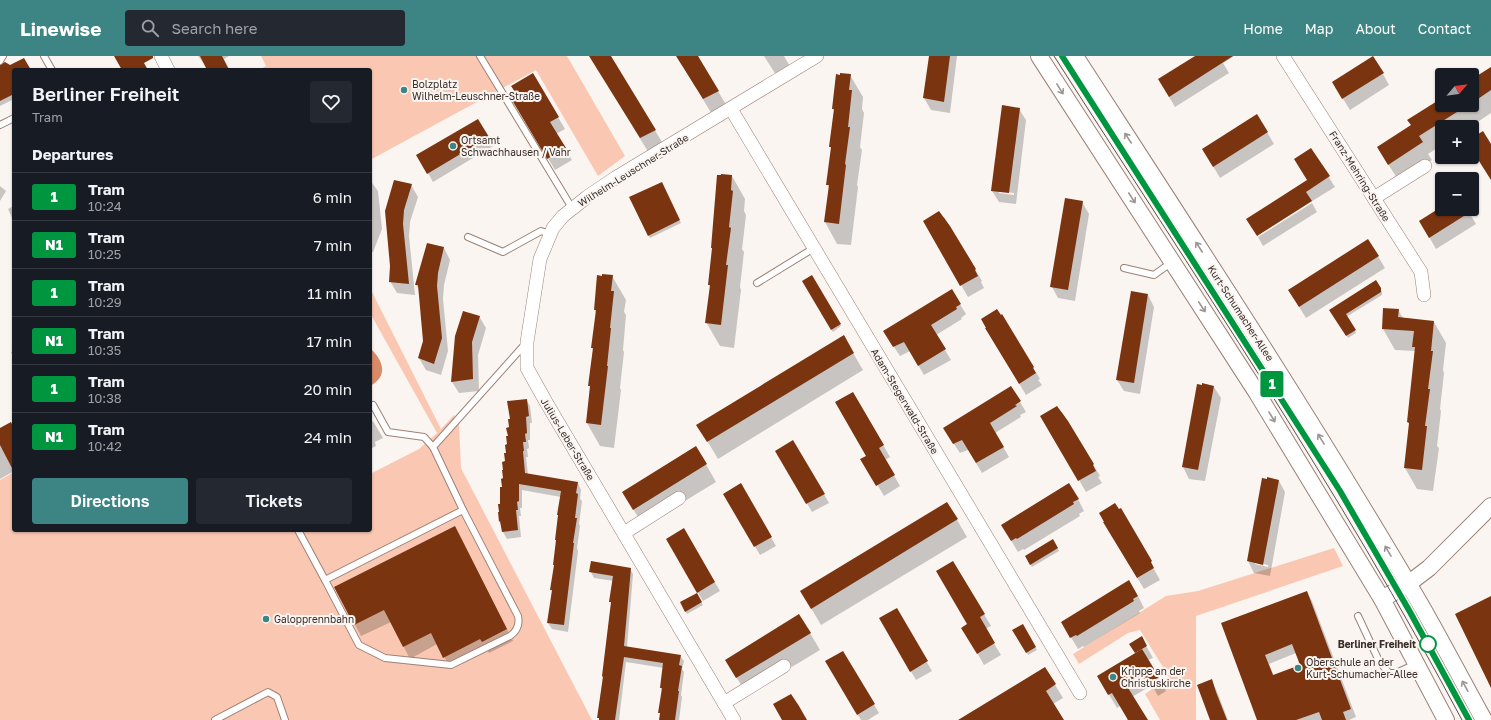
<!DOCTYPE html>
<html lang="en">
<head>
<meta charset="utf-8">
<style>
  body { margin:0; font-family:"Golos Text",sans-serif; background:#242831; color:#f1f3f6; height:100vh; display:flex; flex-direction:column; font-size:15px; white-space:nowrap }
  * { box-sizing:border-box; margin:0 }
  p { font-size:13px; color:#9ea1a6 }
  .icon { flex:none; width:22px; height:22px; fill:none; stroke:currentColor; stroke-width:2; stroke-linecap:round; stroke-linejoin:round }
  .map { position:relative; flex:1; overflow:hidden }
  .side { position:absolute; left:12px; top:12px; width:360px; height:464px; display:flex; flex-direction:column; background:#171b24; border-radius:4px; box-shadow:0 1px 3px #0004 }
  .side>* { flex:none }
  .badge { padding:0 8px; border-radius:3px; font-size:14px; line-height:26px }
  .needle { width:26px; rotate:62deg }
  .controls { position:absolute; left:1435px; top:12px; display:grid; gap:8px }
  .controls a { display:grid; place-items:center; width:44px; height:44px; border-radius:4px; background:#171b24; box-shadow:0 1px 3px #0004; font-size:20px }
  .map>.badge { position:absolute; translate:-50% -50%; box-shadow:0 0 0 2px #fff }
  h2 { padding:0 20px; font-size:15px; line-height:36px }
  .round { display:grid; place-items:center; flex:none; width:42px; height:42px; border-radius:4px; background:#242831 }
  .summary { display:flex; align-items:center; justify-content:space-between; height:68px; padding:0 20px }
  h1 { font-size:19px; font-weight:600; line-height:30px }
  .action { display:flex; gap:8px; margin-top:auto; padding:8px 20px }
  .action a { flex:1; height:46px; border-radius:4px; background:#3d8584; color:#fff; font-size:16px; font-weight:600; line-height:46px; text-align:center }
  .action a+a { background:#242831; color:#f1f3f6 }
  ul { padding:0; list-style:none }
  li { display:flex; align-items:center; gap:12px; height:48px; padding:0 20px; border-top:1px solid #363941 }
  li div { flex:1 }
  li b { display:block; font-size:15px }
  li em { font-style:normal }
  li .badge { min-width:44px; font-weight:700; text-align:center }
  header { display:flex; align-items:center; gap:24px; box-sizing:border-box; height:56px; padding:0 20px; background:#3d8584; color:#fff }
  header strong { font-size:19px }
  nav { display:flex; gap:22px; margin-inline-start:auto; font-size:14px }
  .search { width:280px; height:36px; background:#242831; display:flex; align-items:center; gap:10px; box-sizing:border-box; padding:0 14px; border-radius:4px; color:#9ea1a6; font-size:15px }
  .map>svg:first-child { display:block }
  .green { fill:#fac8b2 }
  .water { fill:#d98a67 }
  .shadow { fill:#0003; fill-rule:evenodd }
  .building { fill:#7a340f; fill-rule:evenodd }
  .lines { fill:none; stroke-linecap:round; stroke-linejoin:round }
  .service-casing { stroke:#9c8176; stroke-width:8 }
  .minor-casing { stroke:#9c8176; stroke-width:14 }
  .tertiary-casing { stroke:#9c8176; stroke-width:18 }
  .service { stroke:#fff; stroke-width:6 }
  .minor { stroke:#fff; stroke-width:13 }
  .tertiary { stroke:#fff; stroke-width:16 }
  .tram { stroke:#5c524d; stroke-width:1 }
  .oneway { stroke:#9c9694 }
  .line-casing { stroke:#fff; stroke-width:9 }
  .line { stroke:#009640; stroke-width:6 }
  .poi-dot { fill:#3d8584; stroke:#fbf5f2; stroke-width:1.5 }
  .stop-dot { fill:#fff; stroke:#009640; stroke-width:2 }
  .labels { text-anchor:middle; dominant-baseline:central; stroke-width:4; stroke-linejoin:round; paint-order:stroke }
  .poi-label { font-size:10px; fill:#382d28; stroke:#fbf5f2; text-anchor:start }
  .street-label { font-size:10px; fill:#382d28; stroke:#fbf5f2 }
  .stop-label { font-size:10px; font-weight:bold; fill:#382d28; stroke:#fbf5f2; text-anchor:end }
</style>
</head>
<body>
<header>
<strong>Linewise</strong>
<div class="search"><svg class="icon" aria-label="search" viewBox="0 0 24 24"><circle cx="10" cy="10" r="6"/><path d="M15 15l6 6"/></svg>Search here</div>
<nav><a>Home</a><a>Map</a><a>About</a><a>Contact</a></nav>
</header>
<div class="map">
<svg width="1491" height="664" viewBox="0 0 1491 664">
  <rect width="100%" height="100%" fill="#fbf5f2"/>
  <g class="green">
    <polygon points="261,0 567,0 625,100 598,120 536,14 370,104 370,14 259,14 266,10"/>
    <polygon points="370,232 441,373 454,359 459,369 461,412 592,664 0,664 0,424 14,416 14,474 370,474 370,418 419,393 437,377 370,257"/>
    <polygon points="1334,492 1343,510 1196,560 1196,664 1160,664 1145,638 1169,621 1140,574 1128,577 1079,608 1073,598 1166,540 1198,535"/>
  </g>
  <path class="water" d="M370,292C383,304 389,320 370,330Z"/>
  <g class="shadow">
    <polygon points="198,0 229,0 224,3 230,14 209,14"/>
    <polygon points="593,0 610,0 665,91 650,99 601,18"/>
    <polygon points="677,0 697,0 728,52 713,60"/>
    <polygon points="764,0 784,0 792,14 778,22"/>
    <polygon points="930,0 957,0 950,57 931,54 924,42"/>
    <polygon points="1196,0 1234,0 1223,7 1229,17 1175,51 1165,34"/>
    <polygon points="0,10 30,14 14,14 14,43 0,50"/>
    <polygon points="1491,12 1491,57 1470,71 1442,71 1442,89 1428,98 1432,104 1399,125 1388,108 1412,70 1442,43 1442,49 1472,49 1472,24"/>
    <polygon points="1383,18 1389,29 1350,54 1340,38"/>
    <polygon points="533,19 565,73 556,78 572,104 555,114 511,40 516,36"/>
    <polygon points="850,19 863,41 862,53 864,57 860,91 862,94 857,129 858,131 851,189 837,188 825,166 829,132 827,128 832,93 830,91 834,55 833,53"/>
    <path d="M1019,53L1026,64L1016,148L999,146L992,135ZM999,135L1014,137V139L999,137Z"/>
    <polygon points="478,64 493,90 433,126 418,99"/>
    <polygon points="1267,76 1274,88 1220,122 1210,105"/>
    <polygon points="1311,93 1335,131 1257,179 1308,124"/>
    <polygon points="732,120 745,143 744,155 746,159 742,193 744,196 740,231 741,234 734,292 720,290 706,266 711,232 709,229 713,194 712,191"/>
    <polygon points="370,124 378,135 382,173 373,196 370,196"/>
    <polygon points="661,127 681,167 650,182 631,142"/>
    <polygon points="411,129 418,141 410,166 409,180 415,239 397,237 390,225 391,210 386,155"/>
    <polygon points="0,130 6,135 0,145"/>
    <polygon points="1082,146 1089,158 1075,245 1058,242 1052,231"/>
    <polygon points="1312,147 1317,156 1263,190 1258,181"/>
    <polygon points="14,150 14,166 8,153"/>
    <polygon points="1442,152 1442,153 1467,153 1476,168 1436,193 1420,165"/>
    <polygon points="944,161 982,225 981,226 984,232 968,241 924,165"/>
    <polygon points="1368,184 1385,212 1306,262 1296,246"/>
    <polygon points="444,192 450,204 444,229 443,243 448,295 441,319 426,314 419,302 424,285 420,235 416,229"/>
    <polygon points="612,220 626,244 624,256 626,259 623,294 624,296 620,332 621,334 614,392 600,390 587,367 591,333 589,329 593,294 592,292 596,257 595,254"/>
    <polygon points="811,220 841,270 833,276 803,225"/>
    <polygon points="1376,225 1382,236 1382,239 1346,261 1356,277 1348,282 1331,254"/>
    <polygon points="951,234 966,258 961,262 962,263 936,279 951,304 924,319 910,295 900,300 890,285"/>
    <polygon points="1148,239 1154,251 1140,338 1124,335 1117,324"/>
    <polygon points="1398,254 1403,262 1434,266 1446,287 1443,314 1444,317 1440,353 1441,355 1437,390 1439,392 1433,435 1417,433 1405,412 1410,369 1408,366 1415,295 1395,294 1383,273"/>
    <polygon points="1002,259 1040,323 1038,324 1042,329 1026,339 993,284 1000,260"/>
    <polygon points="479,260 486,272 478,299 479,335 459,337 452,326"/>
    <polygon points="14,295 14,302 11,296"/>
    <polygon points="853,297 863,314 718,403 698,369"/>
    <polygon points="1011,331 1026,356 1020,359 1021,361 995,377 1009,401 982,417 968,394 960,397 950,382"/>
    <polygon points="1214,331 1221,342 1205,425 1189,423 1183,411"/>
    <polygon points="853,337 890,401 885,404 900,430 884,440 862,403 868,400"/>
    <polygon points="526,344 530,350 532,367 530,367 530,384 528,384 529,392 527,393 528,401 526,401 528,419 578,427 581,434 580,443 582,445 579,468 580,470 577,492 578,495 568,576 552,573 548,567 553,536 551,534 555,511 554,509 561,441 522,434 522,452 520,452 521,460 519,460 521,481 507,483 503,476 500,465 499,449 501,448 511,364"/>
    <polygon points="1062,356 1100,420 1098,421 1102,427 1086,436 1042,360"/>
    <polygon points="373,365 383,382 375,386 376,390 370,393 370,367"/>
    <polygon points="0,373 14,374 14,415 0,423"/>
    <polygon points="793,385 829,447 812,456 776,395"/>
    <polygon points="696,391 716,426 644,470 633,453"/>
    <path d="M1263,424L1279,425L1285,436L1270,520L1254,517L1248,505ZM1255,506L1268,509V511L1255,508Z"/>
    <polygon points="740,428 776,490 760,499 724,438"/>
    <polygon points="1078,443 1084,455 1079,458 1080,460 1024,494 1023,493 1018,496 1009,481"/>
    <polygon points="947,447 967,481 821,569 811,552"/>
    <polygon points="1120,453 1160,524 1144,533 1111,478 1119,454"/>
    <polygon points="684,474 720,535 703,545 667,484"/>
    <polygon points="461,482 513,585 489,597 487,594 451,613 437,588 410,603 391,566 361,580 335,531"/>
    <polygon points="1053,484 1059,495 1032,511 1026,500"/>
    <polygon points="592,506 630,513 633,518 627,591 680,600 684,605 682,613 684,616 681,639 682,641 679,664 660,664 661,659 659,656 662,635 661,632 664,612 626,606 619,664 600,664 598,661 614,525 594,522 591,516"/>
    <polygon points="953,506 991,570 985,573 1001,599 984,609 963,572 968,569"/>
    <path d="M1307,536L1312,545L1356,661L1349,664H1259L1222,568ZM1296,597L1301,609L1274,620L1269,608Z"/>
    <polygon points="697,538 703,549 687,558 681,547"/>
    <polygon points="1138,540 1144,552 1139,555 1140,557 1084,591 1083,590 1078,593 1069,578"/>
    <polygon points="896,553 932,615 916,624 880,563"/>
    <polygon points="1022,570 1037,594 1028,599 1014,575"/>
    <polygon points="810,577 820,594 747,638 736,621"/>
    <polygon points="1141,581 1153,602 1148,604 1166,635 1158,640 1152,629 1132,641 1146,664 1127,664 1128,662 1120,650 1117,652 1098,620 1136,598 1130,588"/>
    <polygon points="843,596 879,657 868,664 861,664 827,606"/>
    <polygon points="1045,612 1063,642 1053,648 1062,664 960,664"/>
    <polygon points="1211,625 1216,633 1228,664 1212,664"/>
  </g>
  <g class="building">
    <polygon points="114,0 153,0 153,2 144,7 148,14 122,14"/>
    <polygon points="200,0 222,0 229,14 207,14"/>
    <polygon points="589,0 611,0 656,74 640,82"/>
    <polygon points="676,0 698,0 719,35 703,43"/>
    <polygon points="929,0 950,0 944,46 923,42"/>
    <polygon points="1195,0 1233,0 1169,41 1158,23"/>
    <polygon points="1373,0 1384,17 1342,43 1332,26"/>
    <polygon points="24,2 31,14 14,14 14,38 0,45 0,9 5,6 10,9"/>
    <polygon points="1491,11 1491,34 1472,47 1472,23"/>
    <polygon points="533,17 559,61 550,66 566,92 547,103 509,39 515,36 511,30"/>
    <polygon points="840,17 851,18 849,34 852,34 848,71 850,71 845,108 846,109 839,168 824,166 829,129 826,129 831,91 829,91 834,53 832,53 836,18 840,19"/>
    <polygon points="1442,42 1442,49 1468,49 1419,80 1423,86 1388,109 1377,91 1411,69 1407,64"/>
    <polygon points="1002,49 1020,52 1009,137 991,135"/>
    <polygon points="1257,58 1268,76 1213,111 1202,93"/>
    <polygon points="478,63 489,81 427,118 416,99"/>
    <polygon points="1483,75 1491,88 1491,124 1472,94 1472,82"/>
    <polygon points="1311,92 1330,120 1306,136 1312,145 1257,180 1246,163 1307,124 1294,103"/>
    <polygon points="721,118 732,119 731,134 733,135 729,171 731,172 726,209 728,209 721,269 705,267 710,229 708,229 712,192 711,192 717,119 721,119"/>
    <polygon points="394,124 412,128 404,154 403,168 409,228 389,226 390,210 385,155"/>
    <polygon points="662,126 680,164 648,180 629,141"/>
    <polygon points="1065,142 1083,145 1068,234 1050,231"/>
    <polygon points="1438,153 1475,153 1429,182 1419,165"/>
    <polygon points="939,155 950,170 976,213 975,214 978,220 960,230 923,165"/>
    <polygon points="1368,183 1379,200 1299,251 1288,234"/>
    <polygon points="427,187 444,191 438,217 437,230 442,282 434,308 418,302 423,285 418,229 415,229"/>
    <polygon points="602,218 613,219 611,235 614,235 610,272 611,272 607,310 608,310 601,369 586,367 590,330 588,330 593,292 591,292 596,254 594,254 597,219 602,220"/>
    <polygon points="812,219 841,268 831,274 802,225"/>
    <polygon points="1376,224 1381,232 1381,236 1346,258 1356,274 1346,280 1329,254"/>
    <polygon points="952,233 961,248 956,251 957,253 931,269 946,293 918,310 904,286 893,291 883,275"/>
    <polygon points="1131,235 1148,238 1134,327 1116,324"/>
    <polygon points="1383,252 1399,253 1398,261 1434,265 1431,295 1433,295 1428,333 1430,333 1425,370 1427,370 1422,414 1404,412 1409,367 1407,366 1415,291 1412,291 1414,275 1382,273"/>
    <polygon points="997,253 1001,259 1002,258 1034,311 1033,312 1036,317 1019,328 985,272 986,272 981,263"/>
    <polygon points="463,255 480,260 472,286 473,323 451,326 455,280"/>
    <polygon points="844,279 854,297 707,386 696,369"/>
    <polygon points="1202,327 1214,330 1198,414 1182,411 1197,328 1202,329"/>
    <polygon points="1011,330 1021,345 1015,349 1017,350 990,367 1004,391 976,407 962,384 953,388 943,372"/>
    <polygon points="853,336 884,389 879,392 895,419 876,430 860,403 866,400 835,346"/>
    <polygon points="527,343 529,360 526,361 527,377 525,378 526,386 523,386 524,395 523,395 525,417 578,426 576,437 578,438 575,462 577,462 573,487 574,487 564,569 547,567 552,534 550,534 554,509 553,509 556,484 555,484 558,459 557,459 561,435 519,428 519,445 517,446 518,454 516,454 518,474 502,476 500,465 499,466 498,456 499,456 498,448 500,448 500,431 502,431 501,423 503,422 502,414 503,414 502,406 505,405 504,397 506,397 505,389 507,388 506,380 508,380 506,372 509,371 508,363 510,363 507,345"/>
    <polygon points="1057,350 1068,365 1094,408 1093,409 1096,415 1078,425 1040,360"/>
    <polygon points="11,366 14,372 14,416 0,389 0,372"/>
    <polygon points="793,384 825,438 806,448 775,395"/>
    <polygon points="696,390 707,408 633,454 622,436"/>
    <polygon points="1267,421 1279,424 1263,509 1247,505 1262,422 1267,423"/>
    <polygon points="741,427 772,481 754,491 723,438"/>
    <polygon points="1069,427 1079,443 1073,446 1074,448 1017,483 1016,482 1011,485 1001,469"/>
    <polygon points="947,446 958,463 811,553 800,535"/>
    <polygon points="1115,447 1119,453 1121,452 1152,505 1151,506 1154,512 1137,522 1103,466 1104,466 1099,457"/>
    <polygon points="455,470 507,573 482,586 480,583 443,602 431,577 403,591 384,554 354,569 334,531"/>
    <polygon points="684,472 715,526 697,537 666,483"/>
    <polygon points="1053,483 1058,492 1030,509 1025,500"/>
    <polygon points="591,505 631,512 624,590 681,599 679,609 682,610 678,635 679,635 675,664 659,664 660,657 658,657 662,632 660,632 663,607 624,601 615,664 599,664 599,662 597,662 603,621 602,620 611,546 609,546 613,520 589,516"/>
    <polygon points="953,505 985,558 980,561 995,587 977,598 961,572 967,568 936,515"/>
    <polygon points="1129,524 1138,540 1133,543 1134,545 1077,580 1076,579 1070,582 1061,566"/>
    <path d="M1307,535L1351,653L1343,656L1346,664H1322L1319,656L1296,664H1257L1221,567ZM1292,588L1300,609L1273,619L1265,599Z"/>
    <polygon points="697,537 702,546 685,556 680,546"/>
    <polygon points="1491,540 1491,632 1455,558"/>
    <polygon points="897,552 928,605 910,616 879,562"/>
    <polygon points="799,558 811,577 736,622 725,604"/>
    <polygon points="1023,568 1036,591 1026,597 1012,574"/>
    <polygon points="1142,580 1147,590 1135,597 1129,588"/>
    <polygon points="1142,593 1159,621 1149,627 1143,617 1125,627 1148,664 1128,664 1112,637 1108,639 1097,620"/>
    <polygon points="843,595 875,648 857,659 825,605"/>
    <polygon points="1045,611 1056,628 1046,635 1064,664 958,664"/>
    <polygon points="1212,623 1216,636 1227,664 1210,664 1197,629"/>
    <polygon points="791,638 799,650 807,664 782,664 773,648"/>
  </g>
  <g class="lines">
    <g class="service-casing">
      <g id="service">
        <polyline points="44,0 52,14"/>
        <polyline points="480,0 572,152"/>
        <polyline points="0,5 3,0"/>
        <polyline points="0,69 14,62"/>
        <polyline points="468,181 503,196 541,175 550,178"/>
        <polyline points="1124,212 1154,219 1172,206"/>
        <polyline points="757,227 814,192"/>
        <polyline points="370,351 373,349 388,376 424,381 433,391"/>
        <polyline points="298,474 325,524 463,454 433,391 526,287"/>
        <path d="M325,524L359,589L385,602L451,609L510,580C517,575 520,569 518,560L463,454"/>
        <polyline points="1358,560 1379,605 1389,617 1396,617 1416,608"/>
        <polyline points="215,664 268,636 277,641 285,664"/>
      </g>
    </g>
    <g class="minor-casing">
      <g id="minor">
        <polyline points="161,0 168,14"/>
        <polyline points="1283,0 1421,216 1424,239"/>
        <polyline points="731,53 1080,637"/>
        <polyline points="1374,142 1425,110"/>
        <polyline points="624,477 679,442"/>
        <polyline points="724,647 784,610"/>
        <polyline points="734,664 546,346 527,312 527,286 540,203 553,172 563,160 587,141 615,122 817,0"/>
      </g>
    </g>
    <g class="tertiary-casing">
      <g id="tertiary">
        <polyline points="1039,0 1257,337 1382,543 1446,664"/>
        <path d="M1075,0C1193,182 1312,363 1422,551C1443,588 1463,626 1484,664"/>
        <polyline points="1382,543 1408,528 1429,512 1491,450"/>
      </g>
    </g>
    <use href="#service" class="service"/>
    <use href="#minor" class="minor"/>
    <use href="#tertiary" class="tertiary"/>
    <g class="tram">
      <path d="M1054,0C1194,219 1340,434 1462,664"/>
      <polyline points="1062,0 1217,242"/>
      <polyline points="1321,406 1358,467"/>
      <polyline points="1444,617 1469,664"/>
    </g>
  </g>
  <defs><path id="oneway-shaft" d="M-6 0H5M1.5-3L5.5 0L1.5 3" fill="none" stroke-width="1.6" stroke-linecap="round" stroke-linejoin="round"/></defs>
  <g class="oneway">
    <use href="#oneway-shaft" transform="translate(1060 33) rotate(58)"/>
    <use href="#oneway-shaft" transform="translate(1128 82) rotate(-123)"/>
    <use href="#oneway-shaft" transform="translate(1132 142) rotate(57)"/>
    <use href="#oneway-shaft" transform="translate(1199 191) rotate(-123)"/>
    <use href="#oneway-shaft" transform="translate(1202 251) rotate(57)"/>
    <use href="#oneway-shaft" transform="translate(1272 361) rotate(59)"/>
    <use href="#oneway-shaft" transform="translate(1321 383) rotate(-122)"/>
    <use href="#oneway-shaft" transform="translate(1388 495) rotate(-121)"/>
    <use href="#oneway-shaft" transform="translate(1465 630) rotate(-119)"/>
  </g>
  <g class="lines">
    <g class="line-casing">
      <polyline id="line" points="1062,0 1340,435 1410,556 1469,664"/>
    </g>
    <use href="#line" class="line"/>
  </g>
  <g class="poi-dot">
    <circle cx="404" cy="34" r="4"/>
    <circle cx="453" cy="90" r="4"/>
    <circle cx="266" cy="563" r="4"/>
    <circle cx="1298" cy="612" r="4"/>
    <circle cx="1113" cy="621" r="4"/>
  </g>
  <circle class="stop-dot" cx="1428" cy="588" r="8"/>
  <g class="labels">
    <g class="poi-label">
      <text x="412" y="28">Bolzplatz<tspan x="412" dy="12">Wilhelm-Leuschner-Straße</tspan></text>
      <text x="461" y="84">Ortsamt<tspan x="461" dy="12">Schwachhausen / Vahr</tspan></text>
      <text x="274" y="563">Galopprennbahn</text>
      <text x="1306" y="606">Oberschule an der<tspan x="1306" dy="12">Kurt-Schumacher-Allee</tspan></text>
      <text x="1121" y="615">Krippe an der<tspan x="1121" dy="12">Christuskirche</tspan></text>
    </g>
    <g class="street-label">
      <text transform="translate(633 114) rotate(-32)">Wilhelm-Leuschner-Straße</text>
      <text transform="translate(1360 120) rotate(58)">Franz-Mehring-Straße</text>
      <text transform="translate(1241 257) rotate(57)">Kurt-Schumacher-Allee</text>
      <text transform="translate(905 345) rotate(59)">Adam-Stegerwald-Straße</text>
      <text transform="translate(568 383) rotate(59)">Julius-Leber-Straße</text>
    </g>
    <g class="stop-label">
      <text x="1416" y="588">Berliner Freiheit</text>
    </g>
  </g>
</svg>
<div class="controls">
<a><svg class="needle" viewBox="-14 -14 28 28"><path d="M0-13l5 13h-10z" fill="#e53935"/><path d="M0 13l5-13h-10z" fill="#9ea1a6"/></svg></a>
<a>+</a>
<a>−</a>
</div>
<b class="badge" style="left:1272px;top:328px;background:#009640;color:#fff">1</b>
<section class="side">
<div class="summary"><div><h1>Berliner Freiheit</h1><p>Tram</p></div><a class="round"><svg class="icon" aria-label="heart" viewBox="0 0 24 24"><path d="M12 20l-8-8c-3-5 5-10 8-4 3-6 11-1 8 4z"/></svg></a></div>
<h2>Departures</h2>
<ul>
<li><span class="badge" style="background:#009640;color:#fff">1</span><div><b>Tram</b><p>10:24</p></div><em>6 min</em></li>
<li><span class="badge" style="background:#009640;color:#fff">N1</span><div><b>Tram</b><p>10:25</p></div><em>7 min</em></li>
<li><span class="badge" style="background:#009640;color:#fff">1</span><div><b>Tram</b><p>10:29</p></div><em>11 min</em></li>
<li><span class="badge" style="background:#009640;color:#fff">N1</span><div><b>Tram</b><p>10:35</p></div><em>17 min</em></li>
<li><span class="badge" style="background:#009640;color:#fff">1</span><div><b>Tram</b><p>10:38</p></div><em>20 min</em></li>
<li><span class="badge" style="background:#009640;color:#fff">N1</span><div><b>Tram</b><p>10:42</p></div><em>24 min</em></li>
</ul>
<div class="action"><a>Directions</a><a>Tickets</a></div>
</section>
</div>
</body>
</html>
